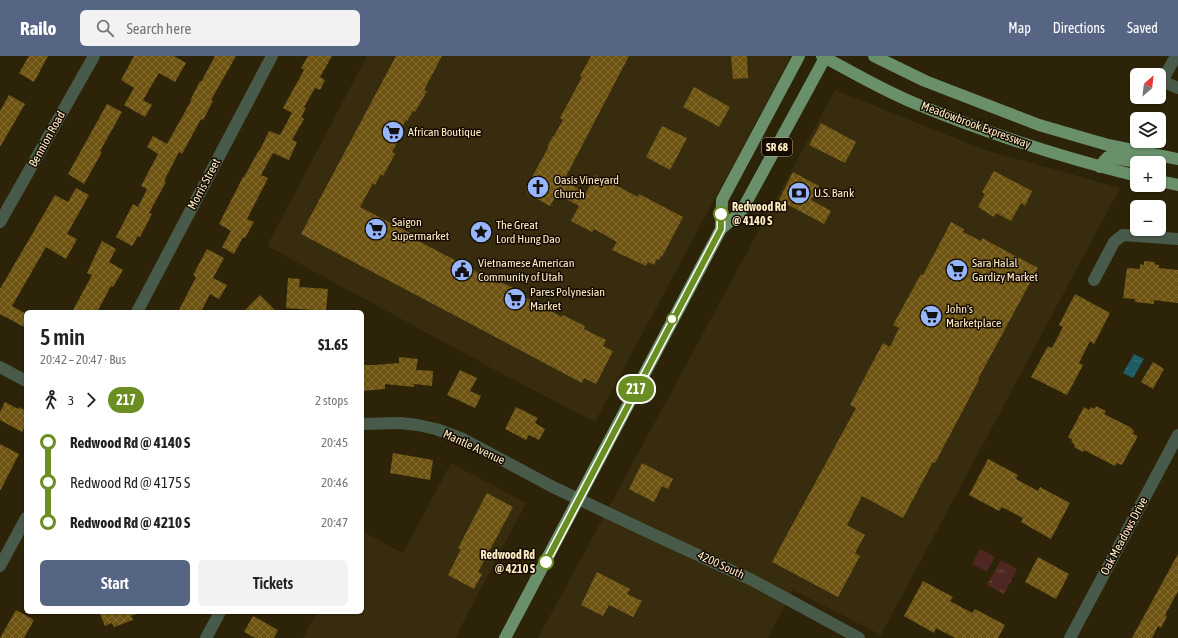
<!DOCTYPE html>
<html lang="en">
<head>
<meta charset="utf-8">
<style>
  body { margin:0; font-family:"Asap Condensed",sans-serif; background:#f2f2f2; color:#222; height:100vh; display:flex; flex-direction:column; font-size:15px; white-space:nowrap }
  * { box-sizing:border-box; margin:0 }
  p { font-size:13px; color:#767676 }
  .icon { flex:none; width:22px; height:22px; fill:none; stroke:currentColor; stroke-width:2; stroke-linecap:round; stroke-linejoin:round }
  .map { position:relative; flex:1; overflow:hidden }
  .details { position:absolute; left:24px; top:254px; width:340px; height:304px; display:flex; flex-direction:column; background:#fff; border-radius:6px; box-shadow:0 1px 3px #0004 }
  .details>* { flex:none }
  .badge { padding:0 8px; border-radius:13px; font-size:14px; line-height:26px }
  .needle { width:26px; rotate:28deg }
  .tools { position:absolute; left:1130px; top:12px; display:grid; gap:8px }
  .tools a { display:grid; place-items:center; width:36px; height:36px; border-radius:6px; background:#fff; box-shadow:0 1px 3px #0004; font-size:20px }
  .map>.badge { position:absolute; translate:-50% -50%; box-shadow:0 0 0 2px #fff }
  .legs { display:flex; align-items:center; gap:6px; height:44px; padding:0 16px; font-size:13px }
  .legs p { margin-inline-start:auto }
  .summary { display:flex; align-items:center; justify-content:space-between; height:68px; padding:0 16px }
  h1 { font-size:22px; font-weight:600; line-height:30px }
  .action { display:flex; gap:8px; margin-top:auto; padding:8px 16px }
  .action a { flex:1; height:46px; border-radius:6px; background:#576585; color:#fff; font-size:16px; font-weight:600; line-height:46px; text-align:center }
  .action a+a { background:#f2f2f2; color:#222 }
  ul { padding:0 16px; list-style:none }
  li { display:flex; align-items:center; gap:14px; height:40px; font-size:15px }
  li i { display:grid; place-items:center; width:6px; height:100%; margin:0 5px; background:currentColor }
  li i::after { content:''; width:10px; height:10px; margin:-5px; border:3px solid; border-radius:50%; background:#fff }
  li p { margin-inline-start:auto }
  li:first-child i { background:linear-gradient(#0000 50%,currentColor 0) }
  li:last-child i { background:linear-gradient(currentColor 50%,#0000 0) }
  header { display:flex; align-items:center; gap:24px; box-sizing:border-box; height:56px; padding:0 20px; background:#576585; color:#fff }
  header strong { font-size:19px }
  nav { display:flex; gap:22px; margin-inline-start:auto; font-size:14px }
  .search { width:280px; height:36px; background:#f2f2f2; display:flex; align-items:center; gap:10px; box-sizing:border-box; padding:0 14px; border-radius:6px; color:#767676; font-size:15px }
  .map>svg:first-child { display:block }
  .built { fill:#382c0f }
  .park { fill:url(#park-tufts) }
  .garden { fill:#4e2622 }
  .water { fill:url(#water-ripples) }
  .building { fill:url(#building-cross-hatch) }
  .lines { fill:none; stroke-linecap:round; stroke-linejoin:round }
  .minor { stroke:#485a49; stroke-width:12 }
  .major { stroke:#69906b; stroke-width:12 }
  .line-1-casing { stroke:#fff; stroke-width:9 }
  .line-1 { stroke:#6b8e23; stroke-width:6 }
  .stop-1-dot { fill:#fff; stroke:#6b8e23; stroke-width:2 }
  .labels { text-anchor:middle; dominant-baseline:central; stroke-width:3; stroke-linejoin:round; paint-order:stroke }
  .shield { fill:#150b00; stroke:#b9a98b; stroke-width:1 }
  .shield-label { font-size:11px; font-weight:bold; fill:#ffedc6 }
  .street-label { font-size:12px; fill:#ffedc6; stroke:#150b00 }
  .poi-label { font-size:12px; fill:#ffedc6; stroke:#150b00; text-anchor:start }
  .stop-label { font-size:12px; font-weight:bold; fill:#ffedc6; stroke:#150b00; text-anchor:start }
</style>
</head>
<body>
<header>
<strong>Railo</strong>
<div class="search"><svg class="icon" aria-label="search" viewBox="0 0 24 24"><circle cx="10" cy="10" r="6"/><path d="M15 15l6 6"/></svg>Search here</div>
<nav><a>Map</a><a>Directions</a><a>Saved</a></nav>
</header>
<div class="map">
<svg width="1178" height="582" viewBox="0 0 1178 582">
  <defs>
    <pattern id="park-tufts" width="24" height="20" patternUnits="userSpaceOnUse"><rect width="24" height="20" fill="#4e2622"/><path d="M3 7l-1-3M5 7V3M7 7l1-3M15 17l-1-3M17 17v-4M19 17l1-3" fill="none" stroke="#694641"/></pattern>
    <pattern id="water-ripples" width="26" height="14" patternUnits="userSpaceOnUse"><rect width="26" height="14" fill="#1d5e66"/><path d="M2 4q2-2 4 0t4 0M15 11q2-2 4 0t4 0" fill="none" stroke="#3f757a"/></pattern>
    <pattern id="building-cross-hatch" width="8" height="8" patternUnits="userSpaceOnUse"><rect width="8" height="8" fill="#6d5412"/><path d="M0 0l8 8M0 8l8-8" fill="none" stroke="#836d33"/></pattern>
  </defs>
  <rect width="100%" height="100%" fill="#2d2309"/>
  <g class="built">
    <polygon points="367,0 786,0 790,2 595,366 499,316 267,190"/>
    <polygon points="835,34 982,93 1120,132 881,579 793,534 768,582 538,582"/>
    <polygon points="451,407 526,447 455,582 303,582 317,556 362,556 362,475 403,497"/>
  </g>
  <polygon class="park" points="1001,504 1017,513 1004,538 987,529"/>
  <polygon class="garden" points="980,493 995,501 987,516 972,508"/>
  <polygon class="water" points="1134,298 1144,303 1133,322 1123,317"/>
  <g class="building">
    <polygon points="29,0 48,0 34,26 19,17"/>
    <polygon points="134,0 174,0 186,7 175,26 159,17 143,44 152,49 145,61 124,49 134,32 121,24"/>
    <polygon points="215,0 236,0 211,44 213,45 203,64 201,63 182,98 179,96 164,125 166,126 149,157 152,158 140,181 138,180 132,190 116,181 133,148 138,151 147,133 141,130 158,98 147,91 153,80 167,88 191,45 190,45 200,25 201,26"/>
    <polygon points="308,0 332,0 320,21 325,24 320,34 315,32 304,51 306,52 301,61 304,63 292,84 297,86 289,104 273,97 261,119 268,122 247,163 254,166 245,182 243,181 234,198 222,191 231,175 219,168 243,121 244,121 259,94 260,94 269,75 280,79 292,57 283,52 304,14 301,12"/>
    <polygon points="396,0 442,0 424,34 427,35 415,56 413,55 407,65 406,64 394,85 397,87 392,96 395,98 383,120 381,118 375,129 373,127 360,151 410,177 409,180 500,228 501,226 523,237 521,239 562,261 563,259 585,270 584,273 606,284 603,290 613,295 596,328 584,322 582,327 301,178"/>
    <polygon points="591,0 629,0 564,124 586,137 596,119 638,141 639,138 683,161 662,201 661,200 659,204 657,203 654,209 648,206 646,210 612,194 617,186 594,173 592,176 571,165 579,150 557,138 550,150 528,138 526,132 548,92 548,89 553,80 554,80 563,64 560,62 582,21 580,20"/>
    <polygon points="731,0 747,0 748,22 733,23"/>
    <polygon points="694,31 730,51 719,71 683,51"/>
    <polygon points="9,39 25,48 0,91 0,55"/>
    <polygon points="107,48 122,56 100,95 102,96 84,128 68,118"/>
    <polygon points="821,67 856,86 845,107 809,89"/>
    <polygon points="662,70 687,82 670,114 646,101"/>
    <polygon points="994,115 1032,135 1025,150 1021,147 1011,165 996,157 994,161 978,151 985,138 982,136"/>
    <polygon points="793,116 819,130 811,144 831,155 824,168 779,144"/>
    <polygon points="76,132 89,139 67,178 77,183 66,203 46,191 12,250 26,258 26,272 0,258 0,233 55,139 68,146"/>
    <polygon points="951,166 964,173 963,176 981,185 982,182 1038,212 978,323 979,324 935,407 933,406 903,462 862,440 847,469 865,479 855,497 860,500 838,541 772,506 856,352 850,349 883,287 890,291 899,272 893,269 921,218 923,219"/>
    <polygon points="102,185 116,193 109,206 123,214 113,231 111,230 97,256 72,256 92,219 87,217"/>
    <polygon points="207,193 224,202 213,222 227,229 219,243 210,238 201,256 178,256 196,221 193,219"/>
    <polygon points="1144,205 1155,206 1154,208 1159,209 1159,212 1178,214 1178,247 1154,244 1154,248 1135,246 1135,243 1123,242 1127,212 1140,213 1140,208 1144,209"/>
    <polygon points="288,222 300,223 299,231 328,233 326,255 286,252"/>
    <polygon points="1075,238 1110,257 1094,288 1090,285 1079,307 1083,309 1067,339 1031,321 1048,290 1052,292 1063,271 1059,269"/>
    <polygon points="260,239 277,256 243,256"/>
    <polygon points="399,301 418,303 416,314 433,315 432,330 414,328 414,331 385,328 385,333 362,335 362,309 374,309 399,307"/>
    <polygon points="1153,306 1164,313 1153,333 1141,326"/>
    <polygon points="460,314 477,322 470,335 481,340 475,352 447,339"/>
    <polygon points="5,346 18,353 19,351 26,355 26,369 22,376 0,364 0,356"/>
    <polygon points="1096,350 1106,355 1104,358 1130,371 1134,375 1133,378 1138,380 1122,409 1117,407 1115,410 1084,394 1083,396 1074,391 1075,389 1071,386 1073,384 1068,381 1084,351 1089,354 1091,351 1095,353"/>
    <polygon points="516,351 538,362 535,367 545,373 539,384 529,379 526,384 505,373"/>
    <polygon points="0,388 19,398 0,435"/>
    <polygon points="393,397 433,404 430,424 390,417"/>
    <polygon points="988,403 1018,419 1016,423 1038,435 1040,431 1070,447 1051,483 1021,466 1023,462 1002,451 999,455 969,439"/>
    <polygon points="642,407 673,423 668,433 662,430 654,446 629,433"/>
    <polygon points="487,437 513,451 478,516 482,518 474,533 448,519 461,493 458,492"/>
    <polygon points="1178,498 1178,535 1165,559 1167,560 1161,572 1158,570 1152,582 1132,582"/>
    <polygon points="1038,501 1069,518 1056,543 1025,526"/>
    <polygon points="597,516 630,533 627,538 642,545 633,561 609,549 603,560 581,549"/>
    <polygon points="923,525 953,541 950,545 972,557 975,553 1005,569 998,582 955,582 936,572 934,577 904,560"/>
    <polygon points="16,554 34,564 24,582 0,582"/>
    <polygon points="99,556 138,556 139,557 131,560 133,564 114,571 112,567 105,570"/>
    <polygon points="253,560 278,574 274,582 255,582 244,576"/>
  </g>
  <g class="lines">
    <g class="minor">
      <polyline points="1176,0 1162,25 1178,32"/>
      <polyline points="0,166 94,0"/>
      <polyline points="1094,224 1114,186 1123,179 1178,183"/>
      <polyline points="137,256 272,0"/>
      <polyline points="0,311 26,325"/>
      <polyline points="362,368 400,367 418,369 436,373 463,383 553,431 648,476 752,524 859,582"/>
      <polyline points="0,510 26,462"/>
      <polyline points="206,582 220,556"/>
      <polyline points="1070,582 1178,379"/>
    </g>
    <g class="major">
      <path d="M822,0C852,16 882,34 914,47C986,77 1061,101 1137,120"/>
      <polyline points="874,0 925,25 1039,69 1108,89 1178,103"/>
      <polyline points="1100,111 1104,105 1108,101 1143,107"/>
      <polyline points="1159,125 1178,129"/>
      <polyline points="721,173 722,144 799,0"/>
      <polyline points="505,582 721,173 741,156 826,0"/>
    </g>
  </g>
  <g class="lines">
    <g class="line-1-casing">
      <polyline id="line-1" points="546,506 721,173 721,158"/>
    </g>
    <use href="#line-1" class="line-1"/>
  </g>
  <defs>
    <g id="supermarket-disc" transform="scale(1.15)"><circle r="9.5" fill="#97b6fd" stroke="#150b00"/><path d="M-6-5.5h2.5l.6 2H6L4.5 2H-2.5L-4.4-4H-6ZM-1.5 3.2a1.3 1.3 0 1 0 .1 0ZM3 3.2a1.3 1.3 0 1 0 .1 0Z" fill="#111"/></g>
    <g id="church-disc" transform="scale(1.15)"><circle r="9.5" fill="#97b6fd" stroke="#150b00"/><path d="M-1.2-6h2.4v3.5h3.3v2.4h-3.3V6h-2.4V-.1h-3.3v-2.4h3.3Z" fill="#111"/></g>
    <g id="bank-disc" transform="scale(1.15)"><circle r="9.5" fill="#97b6fd" stroke="#150b00"/><path d="M-6-4H6V4H-6ZM0-2.3a2.3 2.3 0 1 0 0 4.6a2.3 2.3 0 1 0 0-4.6Z" fill="#111"/></g>
    <g id="sight-disc" transform="scale(1.15)"><circle r="9.5" fill="#97b6fd" stroke="#150b00"/><path d="M0-6L1.8-2.2L6-1.7L2.9 1.2L3.7 5.4L0 3.3L-3.7 5.4L-2.9 1.2L-6-1.7L-1.8-2.2Z" fill="#111"/></g>
    <g id="civic-disc" transform="scale(1.15)"><circle r="9.5" fill="#97b6fd" stroke="#150b00"/><path d="M-.6-6.5H3V-4.5H.6V-3L4-1V1h2V6H-6V1h2V-1L-.6-3ZM-1.2 2.5V6h2.4V2.5Z" fill="#111"/></g>
  </defs>
  <g fill-rule="evenodd">
    <use href="#supermarket-disc" x="393" y="76"/>
    <use href="#church-disc" x="538" y="131"/>
    <use href="#bank-disc" x="799" y="137"/>
    <use href="#supermarket-disc" x="376" y="173"/>
    <use href="#sight-disc" x="481" y="176"/>
    <use href="#civic-disc" x="462" y="214"/>
    <use href="#supermarket-disc" x="957" y="214"/>
    <use href="#supermarket-disc" x="515" y="243"/>
    <use href="#supermarket-disc" x="931" y="260"/>
  </g>
  <g class="stop-1-dot">
    <circle cx="721" cy="158" r="7"/>
    <circle cx="672" cy="263" r="5"/>
    <circle cx="546" cy="506" r="7"/>
  </g>
  <g class="labels">
    <rect class="shield" x="762" y="82" width="30" height="18" rx="3"/>
    <g class="shield-label">
      <text x="777" y="91">SR 68</text>
    </g>
    <g class="street-label">
      <text transform="translate(976 69) rotate(20)">Meadowbrook Expressway</text>
      <text transform="translate(47 83) rotate(-61)">Bennion Road</text>
      <text transform="translate(204 128) rotate(-62)">Morris Street</text>
      <text transform="translate(474 391) rotate(25)">Mantle Avenue</text>
      <text transform="translate(1124 480) rotate(-62)">Oak Meadows Drive</text>
      <text transform="translate(721 509) rotate(25)">4200 South</text>
    </g>
    <g class="poi-label">
      <text x="408" y="76">African Boutique</text>
      <text x="554" y="124">Oasis Vineyard<tspan x="554" dy="14">Church</tspan></text>
      <text x="814" y="137">U.S. Bank</text>
      <text x="392" y="166">Saigon<tspan x="392" dy="14">Supermarket</tspan></text>
      <text x="496" y="169">The Great<tspan x="496" dy="14">Lord Hung Dao</tspan></text>
      <text x="478" y="207">Vietnamese American<tspan x="478" dy="14">Community of Utah</tspan></text>
      <text x="972" y="207">Sara Halal<tspan x="972" dy="14">Gardizy Market</tspan></text>
      <text x="530" y="236">Pares Polynesian<tspan x="530" dy="14">Market</tspan></text>
      <text x="946" y="253">John's<tspan x="946" dy="14">Marketplace</tspan></text>
    </g>
    <g class="stop-label">
      <text x="732" y="151">Redwood Rd<tspan x="732" dy="14">@ 4140 S</tspan></text>
      <text x="535" y="499" text-anchor="end">Redwood Rd<tspan x="535" dy="14">@ 4210 S</tspan></text>
    </g>
  </g>
</svg>
<div class="tools">
<a><svg class="needle" viewBox="-14 -14 28 28"><path d="M0-13l5 13h-10z" fill="#e53935"/><path d="M0 13l5-13h-10z" fill="#767676"/></svg></a>
<a><svg class="icon" aria-label="layers" viewBox="0 0 24 24"><path d="M12 4l9 5-9 5-9-5zM3 14l9 5 9-5"/></svg></a>
<a>+</a>
<a>−</a>
</div>
<b class="badge" style="left:636px;top:333px;background:#6b8e23;color:#fff">217</b>
<section class="details">
<div class="summary"><div><h1>5 min</h1><p>20:42 – 20:47 · Bus</p></div><b>$1.65</b></div>
<div class="legs"><svg class="icon" aria-label="walk" viewBox="0 0 24 24"><circle cx="13" cy="4" r="2"/><path d="M13 8l-2 6 4 7M11 14l-3 7M7 12l3-4h3l4 4"/></svg>3<svg class="icon" aria-label="forward" viewBox="0 0 24 24"><path d="M9 5l7 7-7 7"/></svg><b class="badge" style="background:#6b8e23;color:#fff">217</b><p>2 stops</p></div>
<ul>
<li><i style="color:#6b8e23"></i><b>Redwood Rd @ 4140 S</b><p>20:45</p></li>
<li><i style="color:#6b8e23"></i><span>Redwood Rd @ 4175 S</span><p>20:46</p></li>
<li><i style="color:#6b8e23"></i><b>Redwood Rd @ 4210 S</b><p>20:47</p></li>
</ul>
<div class="action"><a>Start</a><a>Tickets</a></div>
</section>
</div>
</body>
</html>
